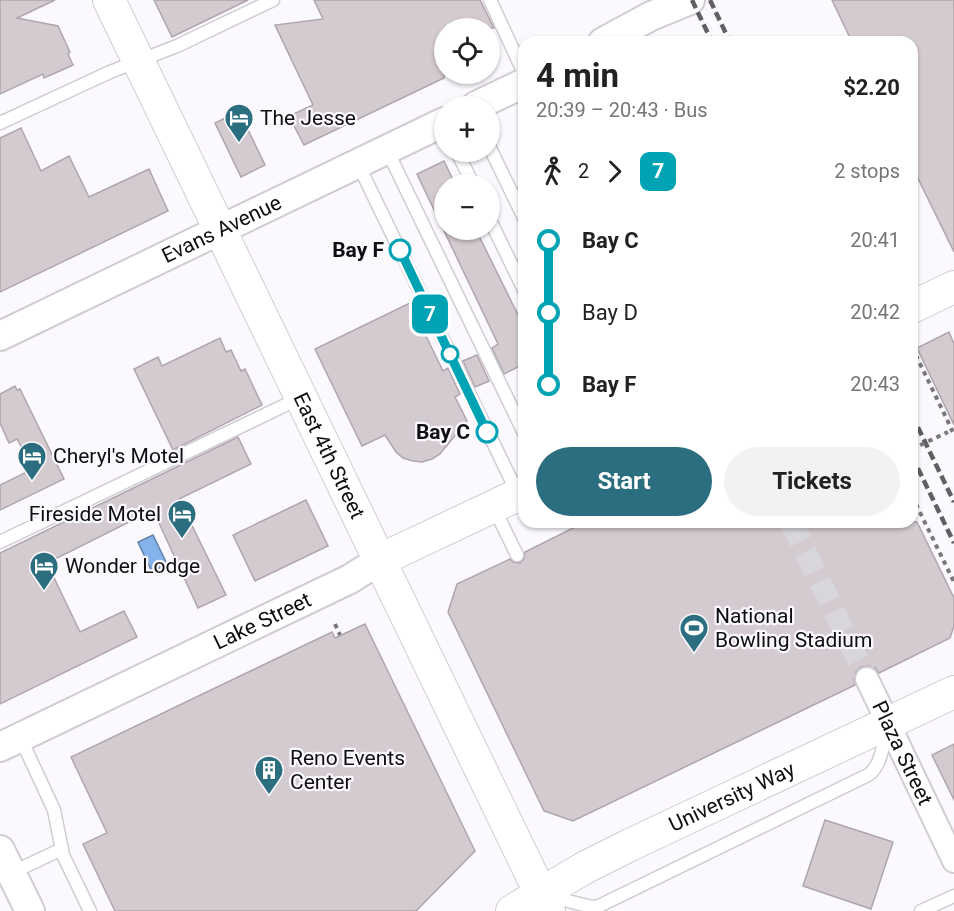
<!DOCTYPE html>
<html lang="en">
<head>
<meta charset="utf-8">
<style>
  body { margin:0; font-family:Roboto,sans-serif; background:#f2f2f2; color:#222; height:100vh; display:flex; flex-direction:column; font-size:22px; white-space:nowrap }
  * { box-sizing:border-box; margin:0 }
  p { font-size:20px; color:#767676 }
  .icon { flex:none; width:33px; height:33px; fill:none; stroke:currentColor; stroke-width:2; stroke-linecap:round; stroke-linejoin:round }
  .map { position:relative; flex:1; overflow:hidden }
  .details { position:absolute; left:518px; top:36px; width:400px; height:492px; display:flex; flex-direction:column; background:#fff; border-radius:18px; box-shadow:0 2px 4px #0004 }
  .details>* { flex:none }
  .badge { padding:0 12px; border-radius:9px; font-size:21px; line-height:39px }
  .buttons { position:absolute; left:434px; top:18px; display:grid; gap:12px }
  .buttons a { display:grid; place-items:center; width:66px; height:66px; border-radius:50%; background:#fff; box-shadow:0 2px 4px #0004; font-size:30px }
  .map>.badge { position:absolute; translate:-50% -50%; box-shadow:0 0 0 3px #fff }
  .legs { display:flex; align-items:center; gap:9px; height:66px; padding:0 18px; font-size:20px }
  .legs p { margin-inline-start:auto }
  .head { display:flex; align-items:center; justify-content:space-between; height:102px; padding:0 18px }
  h1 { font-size:33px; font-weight:700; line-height:45px }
  .button { display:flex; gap:12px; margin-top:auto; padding:12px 18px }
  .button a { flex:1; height:69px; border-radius:36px; background:#2b6e80; color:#fff; font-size:24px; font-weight:700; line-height:69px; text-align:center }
  .button a+a { background:#f2f2f2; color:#222 }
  ul { padding:0 18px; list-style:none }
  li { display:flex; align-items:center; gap:21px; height:72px; font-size:22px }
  li i { display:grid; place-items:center; width:9px; height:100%; margin:0 8px; background:currentColor }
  li i::after { content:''; width:15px; height:15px; margin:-8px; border:4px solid; border-radius:50%; background:#fff }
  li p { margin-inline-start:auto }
  li:first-child i { background:linear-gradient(#0000 50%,currentColor 0) }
  li:last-child i { background:linear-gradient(currentColor 50%,#0000 0) }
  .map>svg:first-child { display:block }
  .water { fill:#84b2eb; stroke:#6181a9; stroke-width:1.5 }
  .building { fill:#d4cbd0; stroke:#aea6ab; stroke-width:1.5 }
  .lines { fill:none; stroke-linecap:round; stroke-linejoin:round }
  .minor-tunnel { stroke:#d8d6da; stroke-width:22; stroke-dasharray:22 11; stroke-linecap:butt }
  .service-casing { stroke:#d1ccd4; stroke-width:15 }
  .minor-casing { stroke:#d1ccd4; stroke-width:26 }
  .tertiary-casing { stroke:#d1ccd4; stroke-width:32 }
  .secondary-casing { stroke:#d1ccd4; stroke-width:34 }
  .path { stroke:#7a787b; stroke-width:4; stroke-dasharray:4.5 4.5; stroke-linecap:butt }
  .service { stroke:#fff; stroke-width:12 }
  .minor { stroke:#fff; stroke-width:22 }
  .tertiary { stroke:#fff; stroke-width:28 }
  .secondary { stroke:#fff; stroke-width:32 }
  .rail { stroke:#615f63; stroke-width:4.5; stroke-dasharray:9 4.5; stroke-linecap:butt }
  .path-bridge { stroke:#7a787b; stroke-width:4; stroke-dasharray:4.5 4.5; stroke-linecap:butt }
  .line-1-casing { stroke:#fff; stroke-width:14 }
  .line-1 { stroke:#00a3b4; stroke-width:9 }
  .stop-1-dot { fill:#fff; stroke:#00a3b4; stroke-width:3 }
  .labels { text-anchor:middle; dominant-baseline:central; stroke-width:4.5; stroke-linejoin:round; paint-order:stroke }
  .poi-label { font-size:21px; fill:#0f0e10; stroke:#fcf9fe; text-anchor:start }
  .street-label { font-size:21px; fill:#0f0e10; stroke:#fcf9fe }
  .stop-label { font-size:21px; font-weight:bold; fill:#0f0e10; stroke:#fcf9fe; text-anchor:end }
</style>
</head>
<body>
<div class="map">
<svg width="954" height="911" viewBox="0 0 954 911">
  <rect width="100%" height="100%" fill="#fcf9fe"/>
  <polygon class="water" points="153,535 167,564 152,572 138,542"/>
  <g class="building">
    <polygon points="0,0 55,0 17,18 58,26 70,52 68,54 73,65 44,78 43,74 0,94"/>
    <polygon points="154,0 248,0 172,37"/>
    <polygon points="314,0 480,0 494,28 444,28 444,78 304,145 289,116 313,105 275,25 323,19"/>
    <polygon points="832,0 954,0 954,252 912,166 912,42 852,42"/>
    <polygon points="239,111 265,165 241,177 215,123"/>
    <polygon points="21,128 41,171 69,156 89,197 149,169 168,211 0,292 0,138"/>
    <polygon points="444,161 455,184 444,184 444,230 476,230 524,327 524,364 504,374 492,348 498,344 417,174"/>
    <polygon points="410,303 443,371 448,368 460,394 455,397 467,421 440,454 432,459 422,462 413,461 403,458 396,452 385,435 362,446 315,349"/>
    <polygon points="949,332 954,344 954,425 917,348"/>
    <polygon points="220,338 226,352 231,350 241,371 245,369 262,405 173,450 134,369 158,357 162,366"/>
    <polygon points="477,355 489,381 475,387 463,361"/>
    <polygon points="15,386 17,390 20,389 64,479 0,510 0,485 33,469 17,439 9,443 0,423 0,394"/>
    <polygon points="238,437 251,464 179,499 226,595 198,608 153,510 47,563 80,632 124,611 137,637 0,704 0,553"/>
    <polygon points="306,500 328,546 255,581 233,535"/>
    <polygon points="585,522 917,522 954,598 954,626 950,638 879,673 875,668 869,666 861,667 856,672 854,677 855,685 573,821 544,811 448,612 457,584 510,559 513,562 520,563 524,559 525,552"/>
    <polygon points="365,624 475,851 416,911 115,911 83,844 107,833 71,757 332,632 335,638"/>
    <polygon points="954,744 954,800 932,755"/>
    <polygon points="825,820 893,842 871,909 803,886"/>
  </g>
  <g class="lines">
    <polyline class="minor-tunnel" points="791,522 867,679"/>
    <g class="service-casing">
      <g id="service">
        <polyline points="490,0 524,73"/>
        <polyline points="0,123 110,72 177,46 273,0"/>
        <polyline points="489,146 524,218"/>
        <polyline points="387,150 524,433"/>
        <polyline points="457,152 473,184"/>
        <polyline points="358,164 518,494"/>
        <polyline points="489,218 524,290"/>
        <polyline points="494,508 517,555"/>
        <polyline points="0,542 300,398"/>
        <polyline points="20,737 54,810 63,855 90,911"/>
        <polyline points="11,873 62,849"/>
        <path d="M548,896L592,907L599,906L868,775C882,766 883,743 887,727"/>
        <polyline points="921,911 954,896"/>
      </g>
    </g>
    <g class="minor-casing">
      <g id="minor">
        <path id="s1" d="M867,679L954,861"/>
      </g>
    </g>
    <g class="tertiary-casing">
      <g id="tertiary">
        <polyline points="603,42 651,16 690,0"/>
        <polyline points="476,106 524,83"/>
        <path id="s2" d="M0,336L444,122"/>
        <path id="s3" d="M0,747L350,579L380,560"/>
        <polyline points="0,850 30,911"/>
      </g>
    </g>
    <g class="secondary-casing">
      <g id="secondary">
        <path id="s4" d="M109,0L549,911"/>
        <polyline points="912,307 954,287"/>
        <polyline points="380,560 524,492"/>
        <path id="s5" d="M512,911L584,868L630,845L954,692"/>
      </g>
    </g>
    <g class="path">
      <polyline points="912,347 952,430 948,432"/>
      <polyline points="912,496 954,582"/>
      <polyline points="335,624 340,635"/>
    </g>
    <use href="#service" class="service"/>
    <use href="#minor" class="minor"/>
    <use href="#tertiary" class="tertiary"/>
    <use href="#secondary" class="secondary"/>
    <g class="rail">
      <polyline points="692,0 712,42"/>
      <polyline points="710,0 730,42"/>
      <polyline points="912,415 954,502"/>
      <polyline points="912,456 954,543"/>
    </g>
    <polyline class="path-bridge" points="912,449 948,432"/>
  </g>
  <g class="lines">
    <g class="line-1-casing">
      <polyline id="line-1" points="400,250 487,432"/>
    </g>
    <use href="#line-1" class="line-1"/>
  </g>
  <defs>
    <g id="hotel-pin" transform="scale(1.5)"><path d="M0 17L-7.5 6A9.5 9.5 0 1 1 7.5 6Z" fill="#2b6e80" stroke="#fcf9fe"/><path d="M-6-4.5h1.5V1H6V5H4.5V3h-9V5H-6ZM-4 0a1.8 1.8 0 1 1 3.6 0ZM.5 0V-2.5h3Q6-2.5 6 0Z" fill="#fff"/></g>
    <g id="stadium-pin" transform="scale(1.5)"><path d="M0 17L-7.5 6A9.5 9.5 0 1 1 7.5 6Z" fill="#2b6e80" stroke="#fcf9fe"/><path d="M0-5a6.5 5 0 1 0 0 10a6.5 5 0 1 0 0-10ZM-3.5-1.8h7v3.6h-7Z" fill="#fff"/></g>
    <g id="building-pin" transform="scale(1.5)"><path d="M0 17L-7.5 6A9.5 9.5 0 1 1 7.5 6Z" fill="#2b6e80" stroke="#fcf9fe"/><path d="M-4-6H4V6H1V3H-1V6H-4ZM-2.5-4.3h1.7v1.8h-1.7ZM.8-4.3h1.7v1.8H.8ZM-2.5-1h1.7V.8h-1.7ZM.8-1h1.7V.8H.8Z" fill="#fff"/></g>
  </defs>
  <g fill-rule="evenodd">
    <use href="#hotel-pin" x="239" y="118"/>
    <use href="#hotel-pin" x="32" y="456"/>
    <use href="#hotel-pin" x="182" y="514"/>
    <use href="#hotel-pin" x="44" y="566"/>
    <use href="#stadium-pin" x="694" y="628"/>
    <use href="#building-pin" x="269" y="770"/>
  </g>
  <g class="stop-1-dot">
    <circle cx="400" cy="250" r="10"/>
    <circle cx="450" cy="354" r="8"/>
    <circle cx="487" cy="432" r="10"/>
  </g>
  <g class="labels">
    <g class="poi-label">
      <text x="260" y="118">The Jesse</text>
      <text x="53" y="456">Cheryl's Motel</text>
      <text x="161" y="514" text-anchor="end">Fireside Motel</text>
      <text x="65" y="566">Wonder Lodge</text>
      <text x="715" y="616">National<tspan x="715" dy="24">Bowling Stadium</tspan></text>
      <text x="290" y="758">Reno Events<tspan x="290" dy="24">Center</tspan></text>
    </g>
    <g class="street-label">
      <text stroke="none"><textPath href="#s2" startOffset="246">Evans Avenue</textPath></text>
      <text stroke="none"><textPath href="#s4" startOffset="506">East 4th Street</textPath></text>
      <text stroke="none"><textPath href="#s3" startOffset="291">Lake Street</textPath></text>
      <text stroke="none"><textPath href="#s1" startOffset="82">Plaza Street</textPath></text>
      <text stroke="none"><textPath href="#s5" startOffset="248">University Way</textPath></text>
    </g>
    <g class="stop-label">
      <text x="384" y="250">Bay F</text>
      <text x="470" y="432">Bay C</text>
    </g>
  </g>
</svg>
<div class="buttons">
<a><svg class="icon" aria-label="locate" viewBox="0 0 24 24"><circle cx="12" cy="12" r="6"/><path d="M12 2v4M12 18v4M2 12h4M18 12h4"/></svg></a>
<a>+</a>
<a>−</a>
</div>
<b class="badge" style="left:430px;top:314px;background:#00a3b4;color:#fff">7</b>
<section class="details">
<div class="head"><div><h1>4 min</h1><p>20:39 – 20:43 · Bus</p></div><b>$2.20</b></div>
<div class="legs"><svg class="icon" aria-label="walk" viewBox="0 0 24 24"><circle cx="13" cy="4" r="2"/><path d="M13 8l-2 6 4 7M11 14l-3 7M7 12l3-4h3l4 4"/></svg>2<svg class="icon" aria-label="forward" viewBox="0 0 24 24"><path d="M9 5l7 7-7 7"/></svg><b class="badge" style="background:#00a3b4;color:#fff">7</b><p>2 stops</p></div>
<ul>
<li><i style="color:#00a3b4"></i><b>Bay C</b><p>20:41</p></li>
<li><i style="color:#00a3b4"></i><span>Bay D</span><p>20:42</p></li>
<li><i style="color:#00a3b4"></i><b>Bay F</b><p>20:43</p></li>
</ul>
<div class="button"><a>Start</a><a>Tickets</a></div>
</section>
</div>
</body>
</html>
